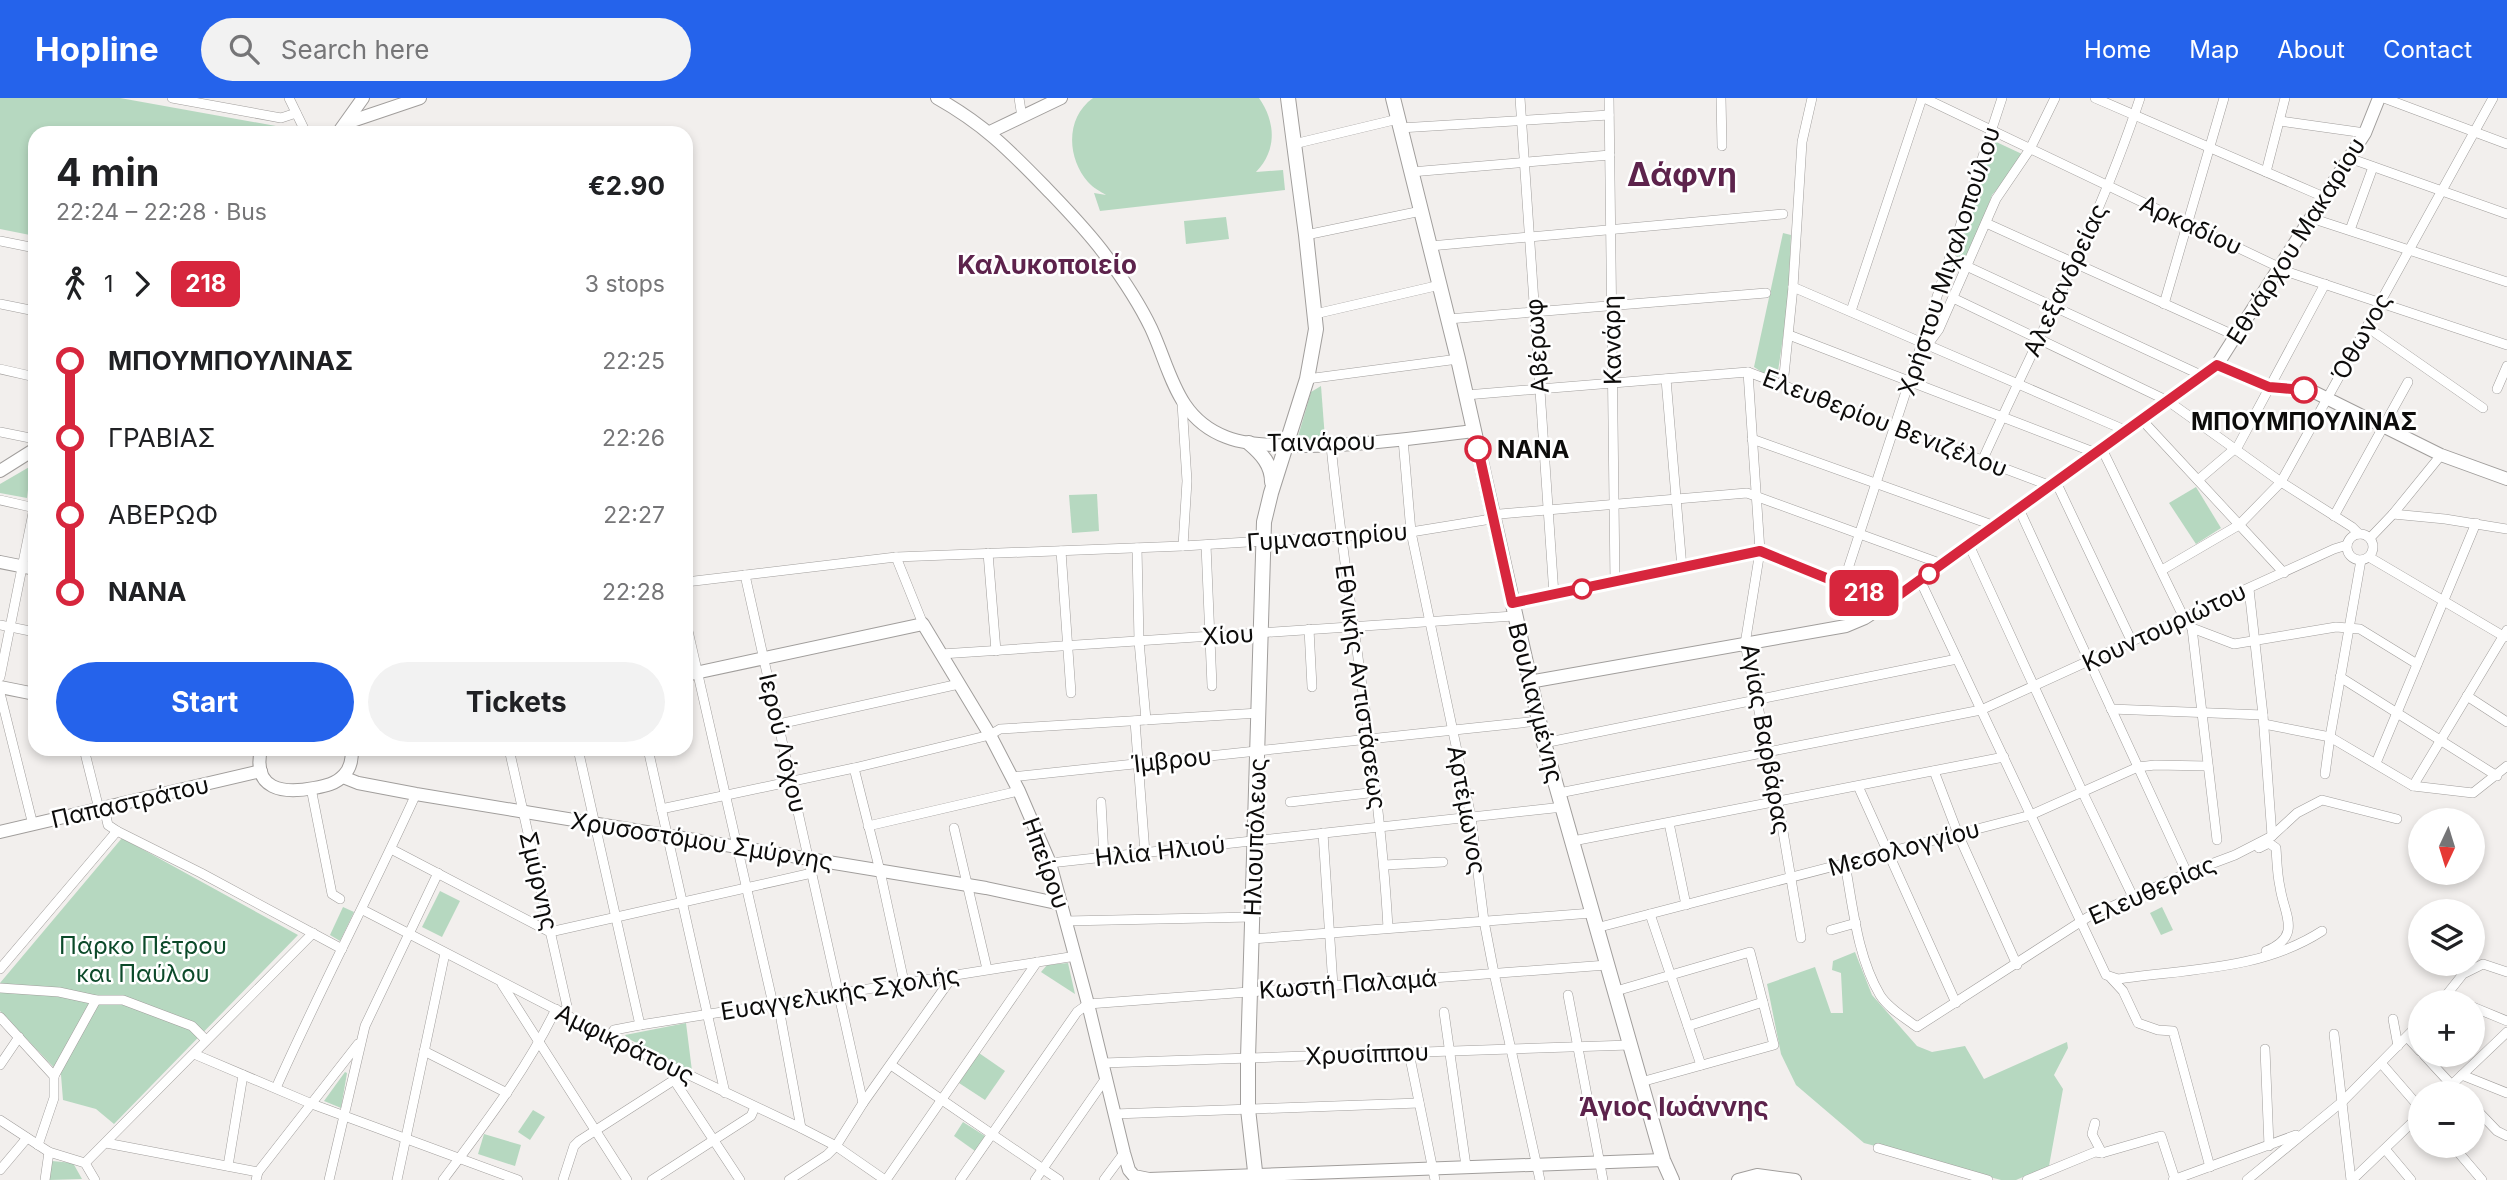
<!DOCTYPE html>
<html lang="en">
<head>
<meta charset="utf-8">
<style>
  body { margin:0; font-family:Inter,sans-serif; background:#f2f2f2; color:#202124; height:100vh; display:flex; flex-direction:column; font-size:26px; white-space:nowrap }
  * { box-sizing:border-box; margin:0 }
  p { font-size:23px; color:#757577 }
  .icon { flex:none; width:38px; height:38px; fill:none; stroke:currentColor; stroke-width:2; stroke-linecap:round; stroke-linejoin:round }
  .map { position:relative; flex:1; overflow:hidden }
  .drawer { position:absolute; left:28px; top:28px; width:665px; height:630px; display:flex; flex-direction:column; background:#fff; border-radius:21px; box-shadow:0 4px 10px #0003 }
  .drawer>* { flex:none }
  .badge { padding:0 14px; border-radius:10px; font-size:24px; line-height:46px }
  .needle { width:46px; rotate:184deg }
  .tools { position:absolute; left:2408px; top:710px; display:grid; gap:14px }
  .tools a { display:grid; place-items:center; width:77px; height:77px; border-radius:50%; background:#fff; box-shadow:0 4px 10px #0003; font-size:35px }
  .map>.badge { position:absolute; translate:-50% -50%; box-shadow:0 0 0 4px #fff }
  .legs { display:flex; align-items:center; gap:10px; height:77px; padding:0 28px; font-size:23px }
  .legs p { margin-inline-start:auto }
  .headline { display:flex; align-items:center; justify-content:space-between; height:119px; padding:0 28px }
  h1 { font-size:38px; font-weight:700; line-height:52px }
  .primary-button { display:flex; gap:14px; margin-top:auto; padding:14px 28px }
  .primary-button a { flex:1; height:80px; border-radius:42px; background:#2563eb; color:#fff; font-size:28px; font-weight:700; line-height:80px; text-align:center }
  .primary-button a+a { background:#f2f2f2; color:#202124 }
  ul { padding:0 28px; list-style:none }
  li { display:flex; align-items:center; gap:24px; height:77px; font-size:26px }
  li i { display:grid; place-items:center; width:10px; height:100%; margin:0 9px; background:currentColor }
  li i::after { content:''; width:18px; height:18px; margin:-9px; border:5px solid; border-radius:50%; background:#fff }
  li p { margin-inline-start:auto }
  li:first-child i { background:linear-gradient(#0000 50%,currentColor 0) }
  li:last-child i { background:linear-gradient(currentColor 50%,#0000 0) }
  header { display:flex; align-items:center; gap:42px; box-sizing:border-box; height:98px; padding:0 35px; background:#2563eb; color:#fff }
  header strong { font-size:33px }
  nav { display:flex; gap:38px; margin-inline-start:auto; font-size:24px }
  .search { width:490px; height:63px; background:#f2f2f2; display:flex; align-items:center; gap:18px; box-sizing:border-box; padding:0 24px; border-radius:38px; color:#757577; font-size:26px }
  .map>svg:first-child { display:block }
  .green { fill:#b6d8c0 }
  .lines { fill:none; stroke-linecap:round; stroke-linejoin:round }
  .street-casing { stroke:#a19e9c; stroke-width:10 }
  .secondary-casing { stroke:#a19e9c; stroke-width:14 }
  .primary-casing { stroke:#a19e9c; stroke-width:16 }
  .street { stroke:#fff; stroke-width:9 }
  .secondary { stroke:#fff; stroke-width:12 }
  .primary { stroke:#fff; stroke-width:14 }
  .line-1-casing { stroke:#fff; stroke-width:16 }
  .line-1 { stroke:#d7263d; stroke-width:10 }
  .stop-1-dot { fill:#fff; stroke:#d7263d; stroke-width:3.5 }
  .labels { text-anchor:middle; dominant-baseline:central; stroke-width:5; stroke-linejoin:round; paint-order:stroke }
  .street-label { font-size:24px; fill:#0d0c0b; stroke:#fff }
  .stop-label { font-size:24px; font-weight:bold; fill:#0d0c0b; stroke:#fff }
  .park-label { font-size:24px; fill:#0c4a2a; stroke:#fff }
  .neighbourhood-label { font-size:26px; font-weight:bold; fill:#5d234c; stroke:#fff }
  .district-label { font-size:32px; font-weight:bold; fill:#5d234c; stroke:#fff }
</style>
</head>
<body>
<header>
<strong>Hopline</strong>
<div class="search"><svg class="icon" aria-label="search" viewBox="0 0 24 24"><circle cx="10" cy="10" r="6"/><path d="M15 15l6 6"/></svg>Search here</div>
<nav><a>Home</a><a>Map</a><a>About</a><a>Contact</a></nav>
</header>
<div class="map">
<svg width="2507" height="1082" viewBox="0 0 2507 1082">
  <rect width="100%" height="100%" fill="#f2efed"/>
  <g class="green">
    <polygon points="0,0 120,0 287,30 294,32 297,35 35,35 35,138 0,131"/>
    <path d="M1093,0H1259C1276,24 1277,53 1256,74L1283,72L1285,92L1100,113L1094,95L1106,97C1100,93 1093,90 1088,84C1067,60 1065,20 1093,0Z"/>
    <polygon points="1992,42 2022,56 2009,77 1992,97 1967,164 1954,157"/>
    <polygon points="1226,119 1229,141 1186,146 1184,123"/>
    <polygon points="1783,135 1791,137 1788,206 1777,280 1766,277 1754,269"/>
    <polygon points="1321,288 1325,341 1297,342 1311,294"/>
    <polygon points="31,368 27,400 0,395 0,386"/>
    <polygon points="2196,389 2221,430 2196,446 2169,405"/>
    <polygon points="1097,396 1099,433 1072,435 1069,397"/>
    <polygon points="1845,493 1873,505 1873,509 1843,523 1837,517"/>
    <polygon points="122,740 298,837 114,1026 96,1011 63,1002 61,977 0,913 0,885"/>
    <polygon points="440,793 460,803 442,839 422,829"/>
    <polygon points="343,809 354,814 340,843 330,837"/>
    <polygon points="2162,809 2173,832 2161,837 2150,815"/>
    <polygon points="1855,854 1872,897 1917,948 1932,954 1965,948 1984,981 2067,944 2068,950 2054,977 2063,991 2049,1068 2016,1082 2001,1082 1864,1045 1796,987 1781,956 1767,886 1815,869 1831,915 1843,915 1841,875 1832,872 1833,863"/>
    <polygon points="1068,865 1075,896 1041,874 1047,867"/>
    <polygon points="686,925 692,973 627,940 625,937"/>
    <polygon points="979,955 1005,973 985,1002 959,985"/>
    <polygon points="345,974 347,975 341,1010 324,1003"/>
    <polygon points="533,1012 545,1019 530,1042 518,1034"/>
    <polygon points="963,1024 985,1038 975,1053 954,1038"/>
    <polygon points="484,1036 521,1047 515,1068 478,1056"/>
    <polygon points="52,1063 73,1065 82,1081 49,1082"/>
  </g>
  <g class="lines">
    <g class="street-casing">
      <g id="street">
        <polyline points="172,0 281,20 296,15"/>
        <polyline points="289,0 306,35"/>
        <polyline points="1019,0 1022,19"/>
        <polyline points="1520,0 1554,497"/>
        <polyline points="1609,0 1615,484"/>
        <polyline points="1721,0 1722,48"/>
        <polyline points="1924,0 2291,175 2507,247"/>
        <polyline points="2095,0 2324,99"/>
        <polyline points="2384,0 2507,46"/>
        <polyline points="2280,23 2365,35"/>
        <polyline points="1400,30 1609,17"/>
        <polyline points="1294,46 1398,21"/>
        <polyline points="2349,60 2507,116"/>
        <polyline points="1411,74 1610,57"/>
        <polyline points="2266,74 2285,0"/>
        <polyline points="2311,120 2507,184"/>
        <polyline points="1986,125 2236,238"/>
        <polyline points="2350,132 2373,69"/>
        <polyline points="1306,137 1421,113"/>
        <polyline points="0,143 35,150"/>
        <polyline points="1430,148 1783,116"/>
        <polyline points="1949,160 2203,278"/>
        <polyline points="1793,189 2127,333"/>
        <polyline points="1953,200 2168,303 2281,384 2352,429 2359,436"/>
        <polyline points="0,206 35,213"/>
        <polyline points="2164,206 2224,0"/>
        <polyline points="1851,213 1922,0"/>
        <polyline points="1315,216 1440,187"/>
        <polyline points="1448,221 1766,195"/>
        <polyline points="2367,229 2483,310"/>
        <polyline points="1789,237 2096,355"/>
        <polyline points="1924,244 1931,242 1939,231 1996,101 2030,51 2055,0"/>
        <polyline points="0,271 35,279"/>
        <polyline points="1748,274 1760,453 1745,546 1778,704 1801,840"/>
        <polyline points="1307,281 1458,261"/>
        <polyline points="1666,281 1682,470"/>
        <polyline points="1783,287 1793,189 1802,44 1812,0"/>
        <polyline points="2497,291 2507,268"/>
        <polyline points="1466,297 1748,274 2051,388"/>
        <polyline points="1182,305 1187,383 1183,448"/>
        <polyline points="2142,322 2284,475"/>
        <polyline points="0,334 35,341"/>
        <polyline points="1403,341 1411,434 1471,719 1484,823 1494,875 1540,1082"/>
        <polyline points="1752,341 1995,428"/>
        <path d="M1331,348C1347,509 1379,668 1388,830"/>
        <polyline points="2102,351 2183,518 2192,530 2234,546 2336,529 2360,531 2417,566"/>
        <path d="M1983,361C2037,241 2099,125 2140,0"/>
        <polyline points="2198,382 2238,348 2325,186"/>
        <polyline points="2056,384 2132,544"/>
        <polyline points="0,402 35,410"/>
        <polyline points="2019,411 2187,775"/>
        <polyline points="2393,416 2445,421 2507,431"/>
        <polyline points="2334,418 2408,284"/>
        <circle cx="2360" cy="449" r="13"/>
        <polyline points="2370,440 2393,416 2441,357"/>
        <polyline points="1206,447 1212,588"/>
        <polyline points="1969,447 2083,695 2133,799"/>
        <polyline points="1137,450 1139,543 1146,622"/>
        <polyline points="1061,453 1071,595"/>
        <polyline points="988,455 996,553"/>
        <polyline points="896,459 923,526"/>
        <polyline points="2369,459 2505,539"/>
        <polyline points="2162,472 2239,427 2281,384 2493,0"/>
        <polyline points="745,477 863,1005"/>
        <path d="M1920,482L2106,877L2118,881C2188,871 2262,872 2322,833"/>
        <polyline points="686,484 896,459 1183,448 1411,434 1485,422 1500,416 1747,395 1942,466"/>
        <polyline points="1843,486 2002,0"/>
        <polyline points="2249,491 2263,617 2272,738"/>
        <polyline points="686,524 773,906"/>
        <polyline points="0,527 35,534"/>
        <polyline points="2192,530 2217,742"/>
        <polyline points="1309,531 1312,589"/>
        <polyline points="941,556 1514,518"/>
        <polyline points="0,579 35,405"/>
        <polyline points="2340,579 2497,678"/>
        <polyline points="0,595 33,727"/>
        <polyline points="2467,598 2507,624"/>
        <polyline points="2111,611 2263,617"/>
        <polyline points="1135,623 1145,755"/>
        <polyline points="779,626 959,586"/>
        <polyline points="2264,626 2330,639 2413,688 2473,695 2507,668"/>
        <polyline points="1544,645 1957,561"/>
        <polyline points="84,651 99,711"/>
        <polyline points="509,651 567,908 564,915"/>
        <polyline points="578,651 640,927"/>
        <polyline points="648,651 725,995"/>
        <polyline points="2376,665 2476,425"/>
        <polyline points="854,670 880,773 904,884"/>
        <polyline points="1934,673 1958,736 2017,867"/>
        <polyline points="2325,676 2330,639 2361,462"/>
        <polyline points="1012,679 1539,623"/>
        <polyline points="1858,688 1956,905"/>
        <polyline points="2413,688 2507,532"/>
        <polyline points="311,690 332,796 340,801"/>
        <polyline points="1559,695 1981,612 2334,451 2347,447"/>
        <polyline points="1101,704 1104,759"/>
        <polyline points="1290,704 1377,694"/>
        <polyline points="104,710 108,727 117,733 201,775 342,851"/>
        <polyline points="661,711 854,670 990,637 1000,631 1259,615"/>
        <polyline points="1669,725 1686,807"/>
        <polyline points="868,728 1019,693"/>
        <polyline points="954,730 987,871"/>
        <polyline points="1323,735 1333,888"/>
        <polyline points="1573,743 2004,659"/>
        <path d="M2259,750L2269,745L2276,750C2277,763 2277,776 2280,789C2284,817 2303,838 2266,853"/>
        <polyline points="391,751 550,834 812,775"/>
        <polyline points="1050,765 1563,709"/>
        <path d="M1845,766C1853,809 1857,858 1880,897C1888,910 1905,920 1917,929L2088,819L2187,775L2235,757L2272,738L2297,715L2322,702L2397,721"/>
        <polyline points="1384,767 1443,764"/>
        <polyline points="363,812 609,939 801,1030 836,1048 885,1082"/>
        <polyline points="1650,816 1701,967"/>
        <polyline points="1066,823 1252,819"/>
        <polyline points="1596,830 2031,717 2138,669 2155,667 2208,668"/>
        <polyline points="1831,832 1856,825"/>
        <polyline points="1252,841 1592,815"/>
        <polyline points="0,871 117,733"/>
        <polyline points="2111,880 2123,893 2138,925 2158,932 2173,933 2210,1069"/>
        <polyline points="502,886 627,1082"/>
        <polyline points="0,890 59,894 96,902 123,902 192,928 206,942"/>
        <polyline points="1616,893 1750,854 1774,947 1641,984"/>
        <polyline points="1568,897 1603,1082"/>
        <polyline points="2446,898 2463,905"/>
        <polyline points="778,905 801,1030"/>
        <polyline points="2440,905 2463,876 2483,866 2507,874"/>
        <polyline points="2473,909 2507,923"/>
        <polyline points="1444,914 1466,1068"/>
        <polyline points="0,919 54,978 54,1000 38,1047"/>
        <polyline points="2393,921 2398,948"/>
        <polyline points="1688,928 1763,904"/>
        <polyline points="2334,936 2351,1082"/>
        <polyline points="609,939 614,932 640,927 1076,858"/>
        <polyline points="2407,939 2420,953"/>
        <polyline points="2265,951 2269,1048"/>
        <polyline points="424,953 507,995"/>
        <polyline points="1409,955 1435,1082"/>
        <polyline points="194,956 312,1006 518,1082"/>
        <polyline points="2424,957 2460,996"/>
        <polyline points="1103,965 1630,947"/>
        <polyline points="2381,965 2420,1010"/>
        <polyline points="0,967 19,939"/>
        <polyline points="891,967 1059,1082"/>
        <polyline points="2462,977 2507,995"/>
        <polyline points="54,978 96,902"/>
        <polyline points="674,982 740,1082"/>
        <path d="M276,990C320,891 371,795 416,696"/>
        <polyline points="2442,996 2507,934"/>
        <polyline points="2473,1008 2497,1033 2507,1038"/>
        <polyline points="1114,1016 1419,1005"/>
        <polyline points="0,1022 49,1054 85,1065"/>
        <polyline points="2095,1025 2092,1036 2102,1055"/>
        <polyline points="106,1045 258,1074"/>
        <polyline points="2453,1048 2482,1082"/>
        <polyline points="1878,1050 1988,1082"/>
        <polyline points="2385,1051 2411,1082"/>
        <polyline points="85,1065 313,835"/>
        <polyline points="85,1065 95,1082"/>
        <polyline points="228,1068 243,977"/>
        <polyline points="0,1072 27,1040"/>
        <polyline points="45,1082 49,1054"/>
        <polyline points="256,1082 258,1074 358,946"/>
        <polyline points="329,1082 365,928 438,775"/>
        <polyline points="397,1082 445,855"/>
        <path d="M443,1082C484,1027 526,973 556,911"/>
        <polyline points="563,1082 574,1048 579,1043 674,982 678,973"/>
        <polyline points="652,1082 751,1018 755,1009"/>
        <polyline points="789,1082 827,1057 836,1048 863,1005 948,885 948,877"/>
        <polyline points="886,1082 1037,864"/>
        <polyline points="960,1082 1077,914 1088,906 1607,867"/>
        <polyline points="1035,1082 1106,980"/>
        <polyline points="1104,1082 1124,1055"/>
        <polyline points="2027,1082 2095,1054 2102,1055 2161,1038 2175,1081"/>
        <polyline points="2173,1082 2296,1037"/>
        <polyline points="2247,1082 2343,1003 2420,925"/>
        <polyline points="2352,1082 2420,1017"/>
      </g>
    </g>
    <g class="secondary-casing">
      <g id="secondary">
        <path d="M937,0C983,26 1007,50 1043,87C1065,110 1087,132 1106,158C1123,181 1139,205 1151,230C1171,273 1176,320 1226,339C1241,345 1257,346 1273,347C1340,351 1407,341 1474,333"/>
        <polyline points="346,25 420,0"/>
        <polyline points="990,34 1061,0"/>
        <polyline points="338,35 363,0"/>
        <polyline points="2217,267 2269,289 2312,293 2441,357 2507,381"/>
        <polyline points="0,373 35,351"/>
        <polyline points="0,464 35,471"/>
        <polyline points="1512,505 1760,453 1888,505"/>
        <polyline points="686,577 923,526 990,637 1019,693 1050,765 1088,906 1124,1055 1129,1072 1134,1078 1149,1081 1663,1062"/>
        <polyline points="1529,584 1846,528 1865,520 1888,505 2217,267 2365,35 2379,0"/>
        <polyline points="0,589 35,596"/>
        <path d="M261,651C252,692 283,696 314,690C325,688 336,686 344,677C351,670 352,661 352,651"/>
        <polyline points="343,679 358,685 416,696 986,790 1061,806"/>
        <polyline points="0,734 261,673"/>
        <polyline points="1738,1082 1757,1077 1795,1082"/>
      </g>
    </g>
    <g class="primary-casing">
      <g id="primary">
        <polyline points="1393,0 1458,261 1544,645 1663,1062 1672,1082"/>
        <path d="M1249,345C1262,356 1272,367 1272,384"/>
        <polyline points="1256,1082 1248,1011 1248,960 1264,424 1271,395 1307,281 1316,231 1306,137 1288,0"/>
      </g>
    </g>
    <use href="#street" class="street"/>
    <use href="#secondary" class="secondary"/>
    <use href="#primary" class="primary"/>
  </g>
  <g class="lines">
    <g class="line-1-casing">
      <polyline id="line-1" points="1478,351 1512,505 1760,453 1888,505 2217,267 2269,289 2304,292"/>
    </g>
    <use href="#line-1" class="line-1"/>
  </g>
  <g class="stop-1-dot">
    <circle cx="2304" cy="292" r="12"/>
    <circle cx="1478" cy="351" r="12"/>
    <circle cx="1929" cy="476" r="9"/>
    <circle cx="1582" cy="491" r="9"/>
  </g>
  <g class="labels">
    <g class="street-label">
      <text transform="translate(2191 127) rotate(25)">Αρκαδίου</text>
      <text transform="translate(2296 143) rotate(-58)">Εθνάρχου Μακαρίου</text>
      <text transform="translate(1949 163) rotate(-72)">Χρήστου Μιχαλοπούλου</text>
      <text transform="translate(2065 182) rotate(-65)">Αλεξανδρείας</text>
      <text transform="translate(2361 239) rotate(-61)">Όθωνος</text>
      <text transform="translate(1612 242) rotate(-91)">Κανάρη</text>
      <text transform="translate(1537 248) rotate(-94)">Αβέρωφ</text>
      <text transform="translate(1885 325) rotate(21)">Ελευθερίου Βενιζέλου</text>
      <text transform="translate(1321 344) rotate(-1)">Ταινάρου</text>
      <text transform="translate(1327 439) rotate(-4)">Γυμναστηρίου</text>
      <text transform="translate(2164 529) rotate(-25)">Κουντουριώτου</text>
      <text transform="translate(1228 537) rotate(-4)">Χίου</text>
      <text transform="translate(1361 589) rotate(82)">Εθνικής Αντιστάσεως</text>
      <text transform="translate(1536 605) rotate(76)">Βουλιαγμένης</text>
      <text transform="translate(1766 641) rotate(80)">Αγίας Βαρβάρας</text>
      <text transform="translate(783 645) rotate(77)">Ιερού Λόχου</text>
      <text transform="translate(1171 662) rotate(-6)">Ίμβρου</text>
      <text transform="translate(130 704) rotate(-13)">Παπαστράτου</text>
      <text transform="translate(1467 712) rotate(80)">Αρτέμωνος</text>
      <text transform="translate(1255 739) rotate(-88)">Ηλιουπόλεως</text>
      <text transform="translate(702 743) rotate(9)">Χρυσοστόμου Σμύρνης</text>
      <text transform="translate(1904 750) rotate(-15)">Μεσολογγίου</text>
      <text transform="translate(1160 753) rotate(-6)">Ηλία Ηλιού</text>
      <text transform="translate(1046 765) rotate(70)">Ηπείρου</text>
      <text transform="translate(539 783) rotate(77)">Σμύρνης</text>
      <text transform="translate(2152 792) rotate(-24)">Ελευθερίας</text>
      <text transform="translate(1348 886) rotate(-4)">Κωστή Παλαμά</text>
      <text transform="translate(840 895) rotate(-9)">Ευαγγελικής Σχολής</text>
      <text transform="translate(625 946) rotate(26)">Αμφικράτους</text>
      <text transform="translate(1367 956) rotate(-2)">Χρυσίππου</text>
    </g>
    <g class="stop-label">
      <text x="2304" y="323">ΜΠΟΥΜΠΟΥΛΙΝΑΣ</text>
      <text x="1497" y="351" text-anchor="start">ΝΑΝΑ</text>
    </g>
    <g class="park-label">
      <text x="143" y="847">Πάρκο Πέτρου<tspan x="143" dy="28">και Παύλου</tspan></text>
    </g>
    <g class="neighbourhood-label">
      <text x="1047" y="166">Καλυκοποιείο</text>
      <text x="1674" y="1008">Άγιος Ιωάννης</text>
    </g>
    <g class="district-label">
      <text x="1682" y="76">Δάφνη</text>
    </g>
  </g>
</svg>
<div class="tools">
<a><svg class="needle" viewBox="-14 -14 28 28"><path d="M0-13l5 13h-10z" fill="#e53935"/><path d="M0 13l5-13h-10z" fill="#757577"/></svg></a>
<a><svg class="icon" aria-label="layers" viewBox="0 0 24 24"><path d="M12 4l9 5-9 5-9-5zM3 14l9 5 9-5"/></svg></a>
<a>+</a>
<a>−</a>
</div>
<b class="badge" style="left:1864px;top:495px;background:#d7263d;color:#fff">218</b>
<section class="drawer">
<div class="headline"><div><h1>4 min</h1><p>22:24 – 22:28 · Bus</p></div><b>€2.90</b></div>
<div class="legs"><svg class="icon" aria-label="walk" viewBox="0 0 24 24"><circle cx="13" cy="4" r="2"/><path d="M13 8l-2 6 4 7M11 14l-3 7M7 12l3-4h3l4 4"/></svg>1<svg class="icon" aria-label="forward" viewBox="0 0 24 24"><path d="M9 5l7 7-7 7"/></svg><b class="badge" style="background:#d7263d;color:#fff">218</b><p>3 stops</p></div>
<ul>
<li><i style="color:#d7263d"></i><b>ΜΠΟΥΜΠΟΥΛΙΝΑΣ</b><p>22:25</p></li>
<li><i style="color:#d7263d"></i><span>ΓΡΑΒΙΑΣ</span><p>22:26</p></li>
<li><i style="color:#d7263d"></i><span>ΑΒΕΡΩΦ</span><p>22:27</p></li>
<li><i style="color:#d7263d"></i><b>ΝΑΝΑ</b><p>22:28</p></li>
</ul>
<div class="primary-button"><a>Start</a><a>Tickets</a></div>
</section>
</div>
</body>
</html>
